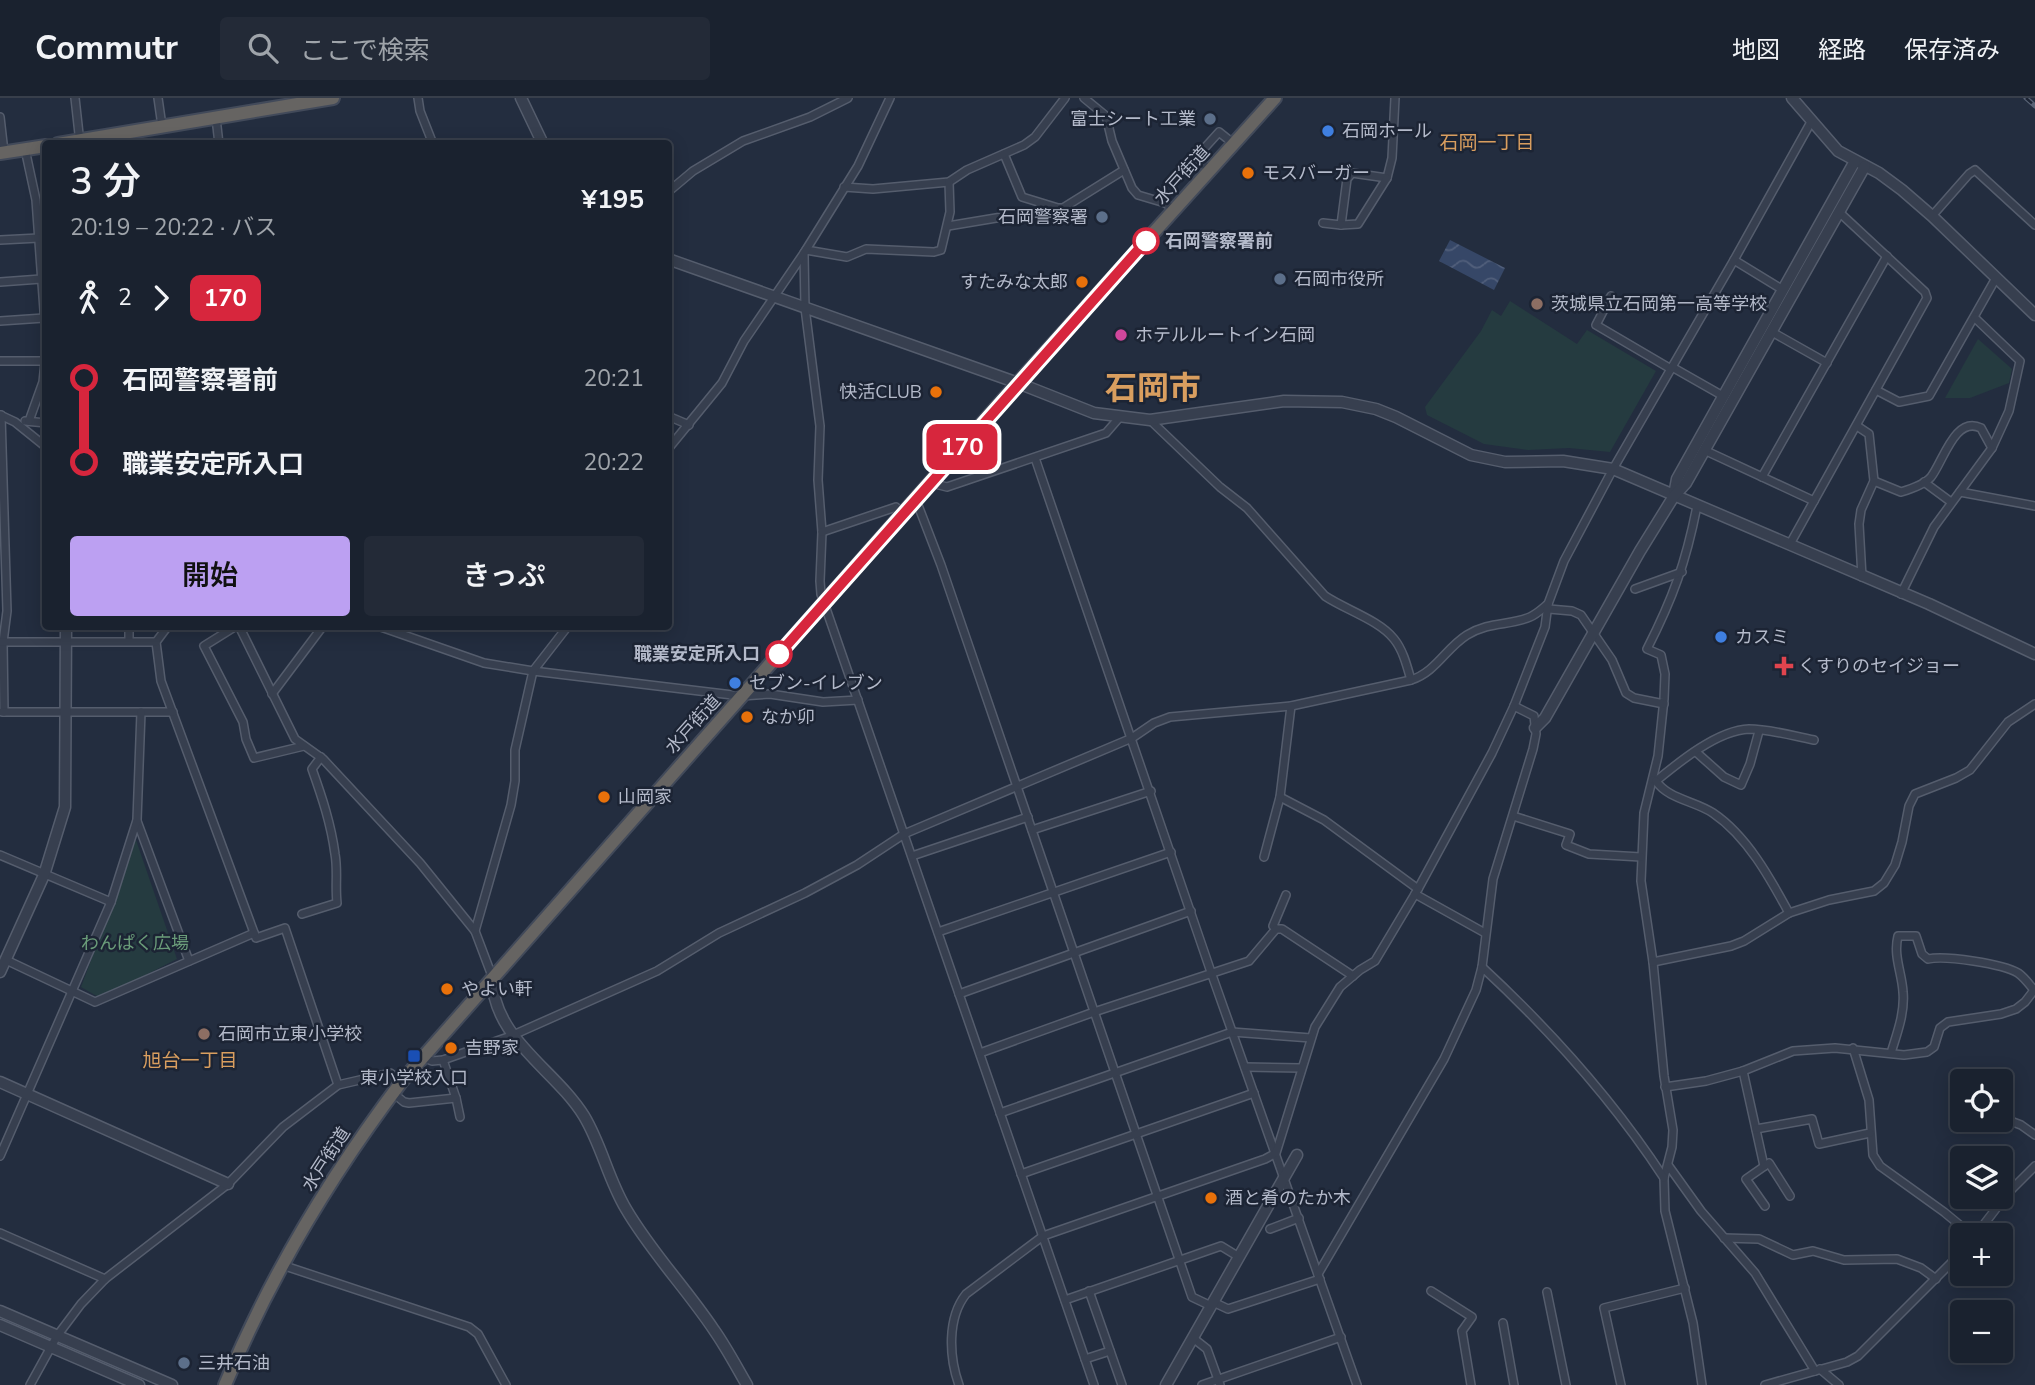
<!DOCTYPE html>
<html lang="ja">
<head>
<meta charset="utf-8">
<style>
  body { margin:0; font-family:"Nunito Sans","Noto Sans JP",sans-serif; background:#232a37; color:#f1f3f6; height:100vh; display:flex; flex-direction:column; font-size:26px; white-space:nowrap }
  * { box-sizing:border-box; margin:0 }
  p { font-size:23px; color:#9fa4aa }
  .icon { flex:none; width:38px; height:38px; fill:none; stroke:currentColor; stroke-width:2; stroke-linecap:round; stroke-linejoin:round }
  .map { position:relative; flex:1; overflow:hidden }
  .details { position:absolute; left:42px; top:42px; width:630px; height:490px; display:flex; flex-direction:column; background:#1a222f; border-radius:7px; box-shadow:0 4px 18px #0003,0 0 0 2px #383f4b }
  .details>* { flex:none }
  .badge { padding:0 14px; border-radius:10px; font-size:24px; line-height:46px }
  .fabs { position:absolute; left:1950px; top:971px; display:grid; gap:14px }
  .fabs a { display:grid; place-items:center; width:63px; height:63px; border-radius:7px; background:#1a222f; box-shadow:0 4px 18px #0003,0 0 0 2px #383f4b; font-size:35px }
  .map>.badge { position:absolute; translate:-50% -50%; box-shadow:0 0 0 4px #fff }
  .legs { display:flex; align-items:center; gap:10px; height:77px; padding:0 28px; font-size:23px }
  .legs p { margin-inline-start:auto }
  .head { display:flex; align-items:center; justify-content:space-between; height:119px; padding:0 28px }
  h1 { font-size:38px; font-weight:600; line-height:52px }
  .primary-button { display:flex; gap:14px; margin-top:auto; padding:14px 28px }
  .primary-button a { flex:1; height:80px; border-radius:7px; background:#bca0f2; color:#111; font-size:28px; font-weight:600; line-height:80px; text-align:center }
  .primary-button a+a { background:#232a37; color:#f1f3f6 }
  ul { padding:0 28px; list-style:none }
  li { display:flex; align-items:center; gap:24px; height:84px; font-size:26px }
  li i { display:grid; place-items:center; width:10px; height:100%; margin:0 9px; background:currentColor }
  li i::after { content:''; width:18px; height:18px; margin:-9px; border:5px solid; border-radius:50%; background:#1a222f }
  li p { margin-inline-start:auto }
  li:first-child i { background:linear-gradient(#0000 50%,currentColor 0) }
  li:last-child i { background:linear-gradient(currentColor 50%,#0000 0) }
  header { display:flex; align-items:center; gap:42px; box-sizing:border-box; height:98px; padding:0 35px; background:#1a222f; border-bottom:2px solid #383f4b }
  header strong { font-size:33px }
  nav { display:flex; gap:38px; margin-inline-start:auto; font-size:24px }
  .search { width:490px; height:63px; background:#232a37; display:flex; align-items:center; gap:18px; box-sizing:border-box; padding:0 24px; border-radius:7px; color:#9fa4aa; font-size:26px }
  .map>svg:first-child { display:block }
  .green { fill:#253b40 }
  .water { fill:url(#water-waves) }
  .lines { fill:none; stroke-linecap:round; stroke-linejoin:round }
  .minor-casing { stroke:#555d6d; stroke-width:10 }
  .tertiary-casing { stroke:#555d6d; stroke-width:13 }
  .trunk-casing { stroke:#424a5a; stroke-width:16 }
  .minor { stroke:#373f4f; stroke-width:7 }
  .tertiary { stroke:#373f4f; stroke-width:10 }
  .trunk { stroke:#666462; stroke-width:12 }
  .rail-casing { stroke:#596376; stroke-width:5 }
  .rail { stroke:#1c2434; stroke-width:2.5; stroke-dasharray:8; stroke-linecap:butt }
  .line-1-casing { stroke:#fff; stroke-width:16 }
  .line-1 { stroke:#d7263d; stroke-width:10 }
  .service-dot { fill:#5c6f8a; stroke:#1c2434; stroke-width:2.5 }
  .shop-dot { fill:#3f7fe0; stroke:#1c2434; stroke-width:2.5 }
  .food-dot { fill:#e8710a; stroke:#1c2434; stroke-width:2.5 }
  .stop-1-dot { fill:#fff; stroke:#d7263d; stroke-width:3.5 }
  .education-dot { fill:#8d6e63; stroke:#1c2434; stroke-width:2.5 }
  .hotel-dot { fill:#d1479c; stroke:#1c2434; stroke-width:2.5 }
  .health-dot { fill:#e0444e; stroke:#1c2434; stroke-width:2.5 }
  .transit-dot { fill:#1a4fb4; stroke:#1c2434; stroke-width:2.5 }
  .labels { text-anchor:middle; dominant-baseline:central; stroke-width:5; stroke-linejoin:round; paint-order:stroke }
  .poi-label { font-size:18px; fill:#b4baca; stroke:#1c2434; text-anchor:start }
  .street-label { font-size:18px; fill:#b4baca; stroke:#1c2434 }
  .stop-label { font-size:18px; font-weight:bold; fill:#b4baca; stroke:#1c2434; text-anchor:start }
  .park-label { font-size:18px; fill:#6a9c79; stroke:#1c2434 }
  .neighbourhood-label { font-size:19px; fill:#d99e5f; stroke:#1c2434 }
  .town-label { font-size:32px; font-weight:bold; fill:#d99e5f; stroke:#1c2434 }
</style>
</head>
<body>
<header>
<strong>Commutr</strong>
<div class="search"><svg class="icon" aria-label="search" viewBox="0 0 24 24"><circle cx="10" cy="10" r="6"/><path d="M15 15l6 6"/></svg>ここで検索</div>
<nav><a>地図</a><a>経路</a><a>保存済み</a></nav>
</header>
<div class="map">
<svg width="2035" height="1287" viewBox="0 0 2035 1287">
  <defs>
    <pattern id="water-waves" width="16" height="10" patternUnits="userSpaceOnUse" patternTransform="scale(1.75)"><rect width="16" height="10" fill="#364767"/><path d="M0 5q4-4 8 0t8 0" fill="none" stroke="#515f7b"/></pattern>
  </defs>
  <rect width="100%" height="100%" fill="#232d3f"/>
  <g class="green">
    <polygon points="1510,203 1577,246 1587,232 1656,273 1610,354 1569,350 1528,352 1484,346 1427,317 1425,309 1481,233 1492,212 1501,218"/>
    <polygon points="1978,241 2012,271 2009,285 1970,300 1945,300"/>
    <polygon points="136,742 177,861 100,900 81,889"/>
  </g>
  <polygon class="water" points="1450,142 1505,170 1494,192 1439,163"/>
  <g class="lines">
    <g class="minor-casing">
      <g id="minor">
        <polyline points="75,0 79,36 83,44"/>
        <polyline points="158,0 162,28"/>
        <polyline points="418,0 420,13 433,46"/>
        <polyline points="1084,0 1106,18 1112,43 1132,90 1138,97 1165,105 1175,112"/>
        <polyline points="0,19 4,54"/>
        <polyline points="216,20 219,46"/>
        <polyline points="25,51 36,102 46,240"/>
        <polyline points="1004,56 1022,99 1058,110 1063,110 1124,72"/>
        <polyline points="1210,72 1200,63 1200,55 1219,34 1234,46"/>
        <polyline points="844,89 873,91 949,84 967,72 1024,47 1035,39 1065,0"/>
        <polyline points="668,94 693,73 743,43 810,19 848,0"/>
        <polyline points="1932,118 1969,76 1975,72 2035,127"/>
        <polyline points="1323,125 1341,127 1347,81 1352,75 1387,80 1392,60 1395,0"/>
        <polyline points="1341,127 1358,126 1387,80"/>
        <polyline points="948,128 1002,119"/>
        <polyline points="0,142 39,140"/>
        <polyline points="806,152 847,159 866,151 934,154 941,152 950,114 949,84"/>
        <polyline points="804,155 805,210 820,328 818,382 822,434 820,483 821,496 1094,1287"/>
        <polyline points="1734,162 1783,192"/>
        <polyline points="0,184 41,181"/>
        <polyline points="1611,198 1596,227 1671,271"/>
        <polyline points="0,223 44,220"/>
        <polyline points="1772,234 1827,265"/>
        <polyline points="0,263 45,263"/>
        <polyline points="1672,269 1723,298"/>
        <polyline points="1876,292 1899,304 1929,298 1996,180"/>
        <polyline points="0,317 15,324 46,349"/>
        <polyline points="1,317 7,513 3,544 4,614"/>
        <polyline points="668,318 689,327"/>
        <path d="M1150,322L1220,389L1247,410L1325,498C1346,512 1379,522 1394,541C1403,552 1407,568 1411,582"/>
        <polyline points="25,323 46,325"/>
        <polyline points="29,323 43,284 46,255"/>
        <polyline points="1857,328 1869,336 1874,383 1861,412 1859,426 1862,479"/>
        <polyline points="668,351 722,285 744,243 804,155 858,68 890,0"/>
        <polyline points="1704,352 1814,403"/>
        <polyline points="1035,360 1212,877 1357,1287"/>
        <polyline points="1762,379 1887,158"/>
        <path d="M1874,383L1901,394C1911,391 1925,386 1931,379C1943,364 1955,317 1981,330L1992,350"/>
        <polyline points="1924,384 1951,404"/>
        <polyline points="931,385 947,389 1106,335 1119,320"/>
        <polyline points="1960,394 2035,408"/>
        <polyline points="916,402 941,467 1192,1199 1211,1208"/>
        <path d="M1697,408C1686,464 1673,500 1647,551L1661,557L1665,576L1664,601L1658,658L1644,715L1641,783L1653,864L1664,978L1673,1032L1672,1049L1664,1080L1665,1113L1693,1225L1702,1287"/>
        <polyline points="822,434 896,409 903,417"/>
        <polyline points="1790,446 1927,200 1925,194 1839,114"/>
        <polyline points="1635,491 1682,474"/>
        <polyline points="1901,496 1934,429 1992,350 2009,313 2020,263 1975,220"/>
        <polyline points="1549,511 1572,513 1581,517 1612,562 1626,595 1634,600 1664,606"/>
        <polyline points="129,528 129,543"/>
        <polyline points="168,528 156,544 161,583 256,840 285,830 338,987"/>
        <polyline points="236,528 204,548 243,624 246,641 254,660 304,648"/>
        <polyline points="239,528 295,641 323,661 420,765 475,833 492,878"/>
        <polyline points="378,528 484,565 533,573 741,598 770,596 823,604 858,602"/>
        <polyline points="0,544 156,544"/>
        <polyline points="272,596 323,528"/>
        <polyline points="2,614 173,614"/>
        <polyline points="1696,654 1724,679 1741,687 1750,666 1759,633"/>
        <path d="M1653,682L1656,683C1679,664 1718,632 1749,631C1770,631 1793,638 1814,642"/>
        <path d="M1656,683C1668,701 1695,703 1713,715C1747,738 1770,780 1789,815"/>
        <polyline points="1280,699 1324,722 1418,791"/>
        <polyline points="1513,718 1570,736 1566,747 1589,756 1641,759"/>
        <polyline points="137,723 189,863"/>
        <polyline points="1032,732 1151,693"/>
        <polyline points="0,757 111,804"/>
        <polyline points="912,758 1028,719"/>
        <polyline points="1264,759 1280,699 1291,608"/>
        <polyline points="1415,796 1485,835"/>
        <path d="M302,816L337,805C335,787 338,773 335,756C331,726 322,699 312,671L321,659"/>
        <polyline points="1276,831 1273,828 1286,797"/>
        <polyline points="475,833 511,707 515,683 515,652 533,573 568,528"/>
        <polyline points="938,834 1171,754"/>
        <polyline points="6,862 95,904 254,835"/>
        <polyline points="1653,864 1731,848 1744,843 1789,815 1829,802 1874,793 1884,785 1895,767 1902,744 1909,708 1915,696 1956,680 1970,672 2008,624 2035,606"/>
        <path d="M1482,869C1551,933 1613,1002 1664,1080"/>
        <polyline points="959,896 1191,813"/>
        <polyline points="1853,950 1869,1002 1873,1057 1880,1068 1944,1114 1973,1138"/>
        <polyline points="980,955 1094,914 1249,863 1276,831 1282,831 1353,878"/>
        <path d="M1891,955C1897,935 1905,915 1903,894C1902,875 1893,858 1898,838H1916L1922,856L1928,861C1945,857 2003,866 2018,875C2024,879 2030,887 2034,892"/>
        <path d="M423,959L432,963L443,962L511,938L657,873L719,835L805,795L857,767L904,736L1132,640L1154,625L1170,619L1291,608L1411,582C1436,574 1446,550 1467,537C1490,523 1509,528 1530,519C1537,516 1543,510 1548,506"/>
        <polyline points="443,962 456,1000 460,1019"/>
        <polyline points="1245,969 1301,970"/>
        <polyline points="1743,973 1764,1068"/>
        <polyline points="1665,989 1706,983 1743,973 1793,953 1835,950 1904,957 1927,954 1934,949 1940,930 1948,924 2001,916 2016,911 2025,904 2035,891"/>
        <polyline points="393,995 404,1004 409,1005 456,1000"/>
        <polyline points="1000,1015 1232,934 1311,940"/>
        <polyline points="2000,1019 2021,1027 2035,1037"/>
        <polyline points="1963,1030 1970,1022"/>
        <polyline points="1756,1031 1812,1021 1819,1046 1870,1035"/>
        <polyline points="0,1058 111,804 137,722 141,614"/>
        <polyline points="1668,1067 1701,1113 1755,1175 1815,1273"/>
        <polyline points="1021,1076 1254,995"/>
        <polyline points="1765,1108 1746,1081 1769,1065 1790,1098"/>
        <polyline points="1270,1131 1299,1120"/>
        <polyline points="0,1135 105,1181"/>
        <polyline points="1975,1138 2008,1095 2035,1068"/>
        <polyline points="1724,1140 1759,1141 1793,1157 1813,1153 1844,1162 1897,1161 1921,1170 1936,1181"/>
        <polyline points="282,1167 469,1229 478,1236 506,1287"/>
        <polyline points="1318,1176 1444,961 1476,892 1482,869 1493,781 1533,651 1536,636 1534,618 1514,608"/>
        <polyline points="1089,1193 1122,1287"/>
        <polyline points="1431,1193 1472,1219 1462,1233 1471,1287"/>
        <polyline points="1547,1194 1566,1287"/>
        <polyline points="1065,1202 1221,1148 1239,1159"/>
        <polyline points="1213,1204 1228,1211 1320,1181"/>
        <polyline points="1503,1225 1514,1287"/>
        <polyline points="1193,1240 1207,1251 1220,1287"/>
        <polyline points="1085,1261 1110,1253"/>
        <polyline points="1820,1271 1839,1287"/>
        <polyline points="30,1287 57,1238 81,1206 105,1181 228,1086 283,1029 338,987 390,975 402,983"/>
        <path d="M959,1287C949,1259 947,1220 966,1196L1043,1138L1265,1061L1276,1055L1315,929L1340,889L1360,872L1375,863L1418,791L1492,655L1514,608L1545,529L1548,506L1564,463L1613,371L1734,162L1811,24"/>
        <polyline points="1202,1287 1341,1239"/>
        <polyline points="1621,1287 1604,1210 1685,1190"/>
        <polyline points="1765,1287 1847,1264 1858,1258 1962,1154"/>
      </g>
    </g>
    <g class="tertiary-casing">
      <g id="tertiary">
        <polyline points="521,0 543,46"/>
        <polyline points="1792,0 1838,53 1879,75 1902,92 1932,118 2035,217"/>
        <polyline points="668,161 1018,285 1094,315 1150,322 1284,303 1342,304 1376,311 1396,319 1471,357 1505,364 1563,363 1613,371 1929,506 2035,556"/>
        <polyline points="1674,397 1677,381 1855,63"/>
        <polyline points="1535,630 1545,620 1640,453 1674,398 1686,385 1865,68"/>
        <polyline points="0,874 44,777 65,709 66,528"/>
        <path d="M492,879C493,941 554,970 584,1018C602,1048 608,1081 626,1111C651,1154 686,1190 714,1232C726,1249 736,1268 747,1287"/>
        <polyline points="0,984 228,1086"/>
        <polyline points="0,1213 172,1287"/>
        <polyline points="0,1227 139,1287"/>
        <polyline points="1166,1287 1297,1057"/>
      </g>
    </g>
    <g class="trunk-casing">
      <g id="trunk">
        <polyline points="58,46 333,0"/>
        <polyline points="0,55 46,48"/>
        <path d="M225,1287C270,1178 331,1077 402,983L1018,285L1275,0"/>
      </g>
    </g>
    <use href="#minor" class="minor"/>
    <use href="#tertiary" class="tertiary"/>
    <use href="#trunk" class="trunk"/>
    <g class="rail-casing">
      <polyline id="rail" points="2026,0 2035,8"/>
    </g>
    <use href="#rail" class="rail"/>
  </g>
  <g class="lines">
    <g class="line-1-casing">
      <polyline id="line-1" points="779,556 1146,143"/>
    </g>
    <use href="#line-1" class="line-1"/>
  </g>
  <g class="service-dot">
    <circle cx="1210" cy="21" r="7"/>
    <circle cx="1102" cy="119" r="7"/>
    <circle cx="1280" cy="181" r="7"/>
    <circle cx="184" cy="1265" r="7"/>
  </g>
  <g class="shop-dot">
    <circle cx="1328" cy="33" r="7"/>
    <circle cx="1721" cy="539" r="7"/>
    <circle cx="735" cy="585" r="7"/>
  </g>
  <g class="food-dot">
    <circle cx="1248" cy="75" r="7"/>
    <circle cx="1082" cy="184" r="7"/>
    <circle cx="936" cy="294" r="7"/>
    <circle cx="747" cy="619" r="7"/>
    <circle cx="604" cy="699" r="7"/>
    <circle cx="447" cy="891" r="7"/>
    <circle cx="451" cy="950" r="7"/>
    <circle cx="1211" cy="1100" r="7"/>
  </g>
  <g class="stop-1-dot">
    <circle cx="1146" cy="143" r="12"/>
    <circle cx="779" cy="556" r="12"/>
  </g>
  <g class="education-dot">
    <circle cx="1537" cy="206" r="7"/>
    <circle cx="204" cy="936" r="7"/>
  </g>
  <circle class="hotel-dot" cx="1121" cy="237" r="7"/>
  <path class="health-dot" d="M1780.5 557.5h7v7h7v7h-7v7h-7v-7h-7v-7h7z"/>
  <rect class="transit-dot" x="407" y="951" width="14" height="14" rx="3.5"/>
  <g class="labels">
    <g class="poi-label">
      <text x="1196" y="21" text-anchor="end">富士シート工業</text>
      <text x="1342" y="33">石岡ホール</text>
      <text x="1262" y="75">モスバーガー</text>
      <text x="1088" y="119" text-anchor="end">石岡警察署</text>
      <text x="1294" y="181">石岡市役所</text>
      <text x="1068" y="184" text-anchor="end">すたみな太郎</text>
      <text x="1551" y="206">茨城県立石岡第一高等学校</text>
      <text x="1135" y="237">ホテルルートイン石岡</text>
      <text x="922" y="294" text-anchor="end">快活CLUB</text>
      <text x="1735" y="539">カスミ</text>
      <text x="1798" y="568">くすりのセイジョー</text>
      <text x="749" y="585">セブン-イレブン</text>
      <text x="761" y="619">なか卯</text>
      <text x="618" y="699">山岡家</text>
      <text x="461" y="891">やよい軒</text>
      <text x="218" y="936">石岡市立東小学校</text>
      <text x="465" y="950">吉野家</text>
      <text x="414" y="980" text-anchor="middle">東小学校入口</text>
      <text x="1225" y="1100">酒と肴のたか木</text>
      <text x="198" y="1265">三井石油</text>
    </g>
    <g class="street-label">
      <text transform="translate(1182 77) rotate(-48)">水戸街道</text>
      <text transform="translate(693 626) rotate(-48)">水戸街道</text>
      <text transform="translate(326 1061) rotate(-57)">水戸街道</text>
    </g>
    <g class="stop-label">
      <text x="1165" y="143">石岡警察署前</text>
      <text x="760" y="556" text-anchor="end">職業安定所入口</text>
    </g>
    <g class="park-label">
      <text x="135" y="845">わんぱく広場</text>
    </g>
    <g class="neighbourhood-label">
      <text x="1487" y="45">石岡一丁目</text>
      <text x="190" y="963">旭台一丁目</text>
    </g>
    <g class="town-label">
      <text x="1153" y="290">石岡市</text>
    </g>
  </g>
</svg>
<div class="fabs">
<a><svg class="icon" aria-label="locate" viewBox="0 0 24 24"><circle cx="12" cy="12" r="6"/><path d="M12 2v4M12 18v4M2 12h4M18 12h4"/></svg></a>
<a><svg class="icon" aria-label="layers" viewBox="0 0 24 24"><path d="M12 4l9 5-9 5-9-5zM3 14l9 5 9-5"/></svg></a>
<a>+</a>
<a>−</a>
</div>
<b class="badge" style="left:962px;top:349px;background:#d7263d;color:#fff">170</b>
<section class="details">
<div class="head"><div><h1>3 分</h1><p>20:19 – 20:22 · バス</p></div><b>¥195</b></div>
<div class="legs"><svg class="icon" aria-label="walk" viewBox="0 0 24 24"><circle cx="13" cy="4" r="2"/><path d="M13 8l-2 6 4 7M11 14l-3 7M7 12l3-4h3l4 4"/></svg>2<svg class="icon" aria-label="forward" viewBox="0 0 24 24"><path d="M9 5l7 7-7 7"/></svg><b class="badge" style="background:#d7263d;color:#fff">170</b></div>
<ul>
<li><i style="color:#d7263d"></i><b>石岡警察署前</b><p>20:21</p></li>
<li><i style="color:#d7263d"></i><b>職業安定所入口</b><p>20:22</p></li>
</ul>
<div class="primary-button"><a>開始</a><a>きっぷ</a></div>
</section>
</div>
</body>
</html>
